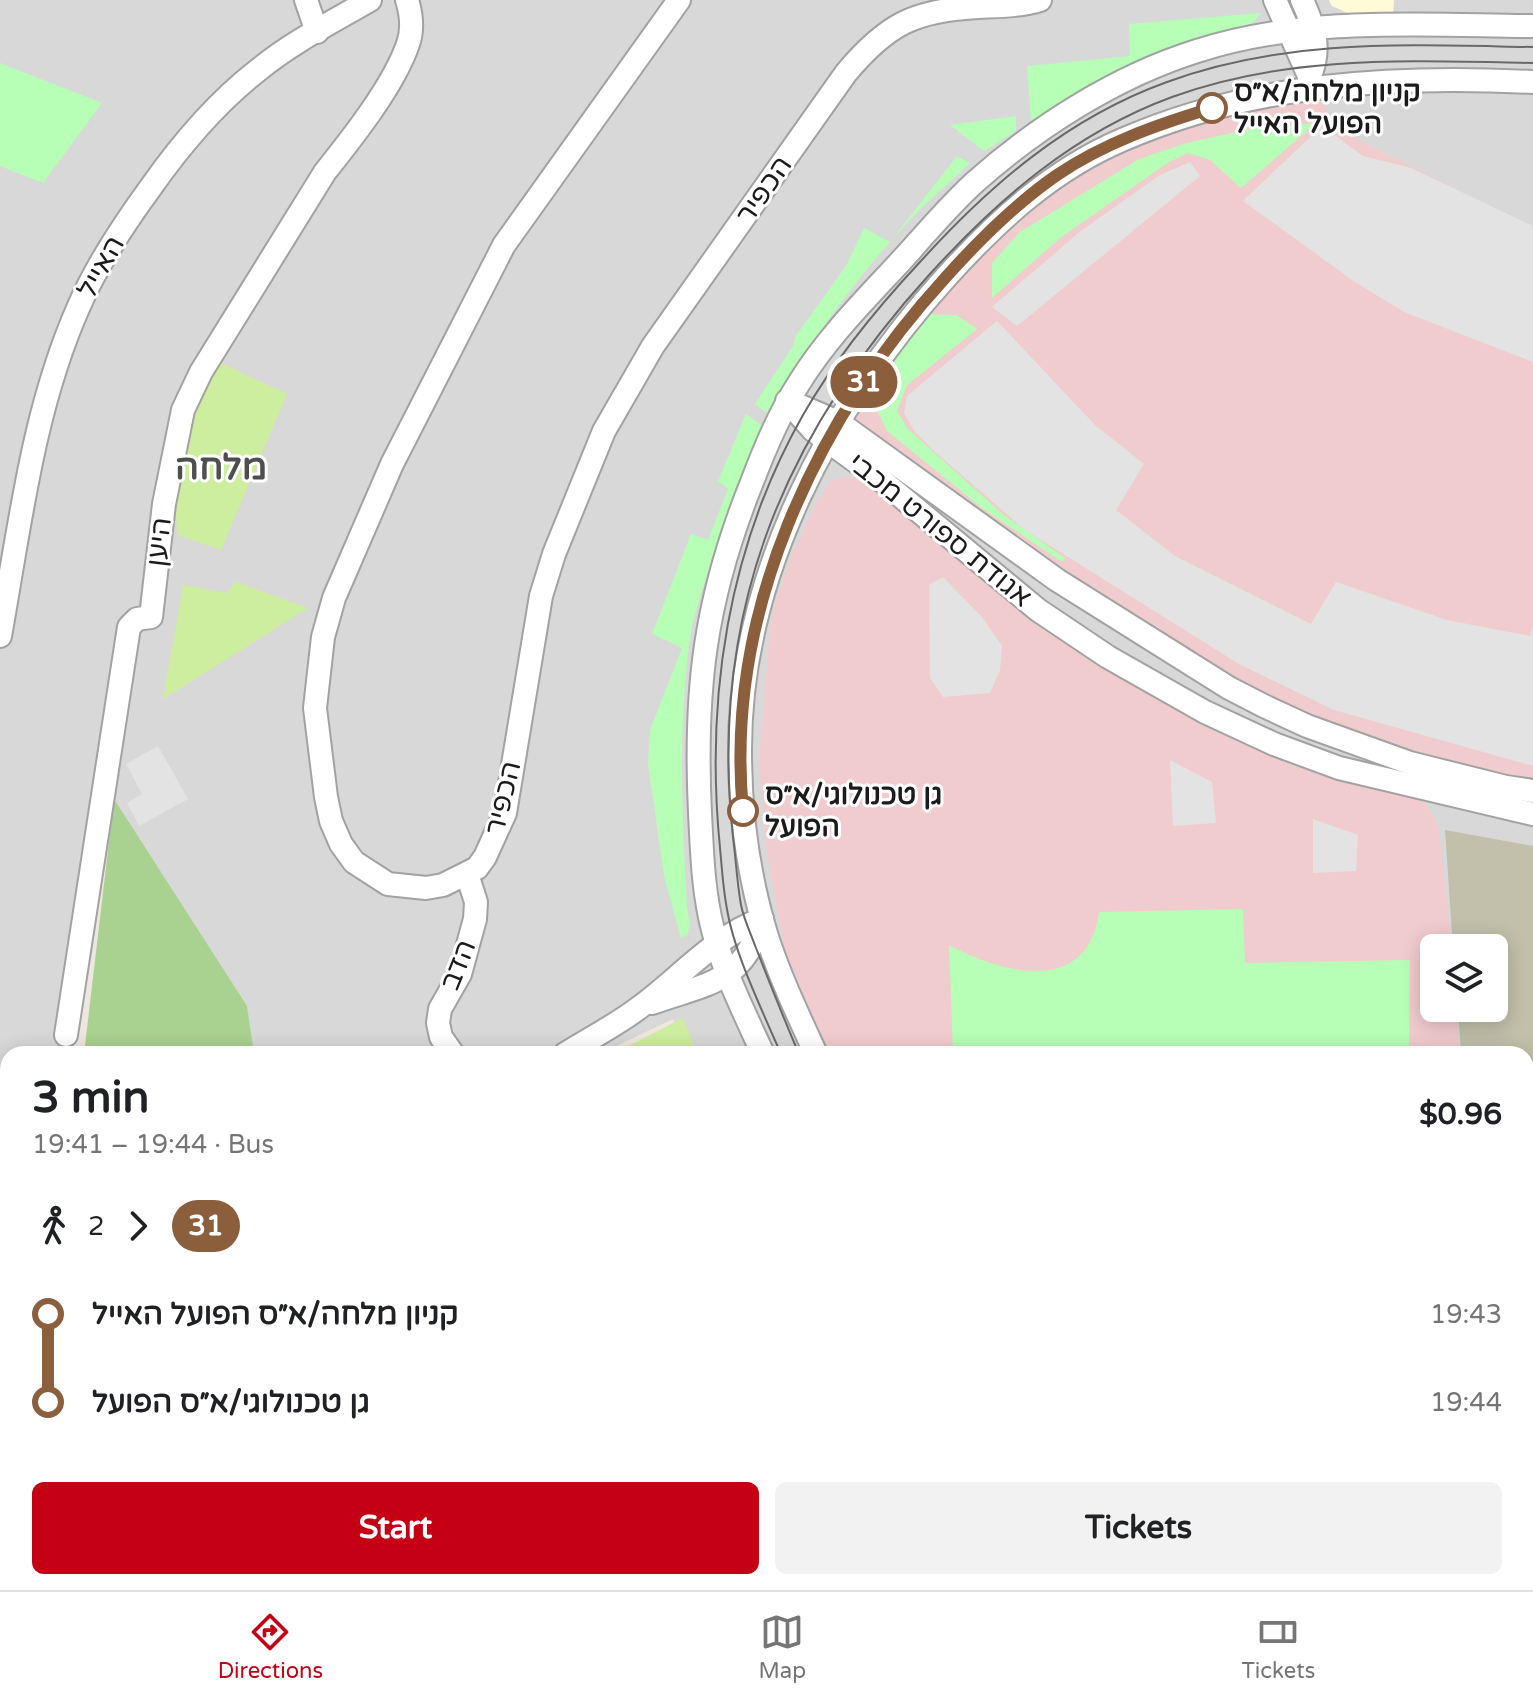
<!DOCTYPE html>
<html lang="en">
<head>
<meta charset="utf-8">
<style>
  body { margin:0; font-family:"Varela Round",Heebo,sans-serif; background:#f2f2f2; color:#202124; height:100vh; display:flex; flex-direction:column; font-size:30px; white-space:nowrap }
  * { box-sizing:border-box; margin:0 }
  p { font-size:26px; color:#757577 }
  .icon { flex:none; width:44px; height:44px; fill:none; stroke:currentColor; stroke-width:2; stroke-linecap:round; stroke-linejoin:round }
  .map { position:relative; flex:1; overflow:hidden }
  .details { position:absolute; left:0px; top:1046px; width:1534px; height:544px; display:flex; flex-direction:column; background:#fff; border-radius:24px 24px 0 0; box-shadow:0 4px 20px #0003 }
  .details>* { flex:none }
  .badge { padding:0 16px; border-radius:26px; font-size:28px; line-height:52px }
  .controls { position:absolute; left:1420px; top:934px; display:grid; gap:16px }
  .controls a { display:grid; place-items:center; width:88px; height:88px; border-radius:12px; background:#fff; box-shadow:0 4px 20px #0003; font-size:40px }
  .map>.badge { position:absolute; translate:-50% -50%; box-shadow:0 0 0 4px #fff }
  .legs { display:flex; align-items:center; gap:12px; height:88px; padding:0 32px; font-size:26px }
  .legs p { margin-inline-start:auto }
  .head { display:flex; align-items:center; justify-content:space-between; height:136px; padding:0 32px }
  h1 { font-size:44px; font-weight:700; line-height:60px }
  .action { display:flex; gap:16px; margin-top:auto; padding:16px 32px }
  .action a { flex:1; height:92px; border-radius:12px; background:#c50014; color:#fff; font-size:32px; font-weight:700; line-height:92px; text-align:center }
  .action a+a { background:#f2f2f2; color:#202124 }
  ul { padding:0 32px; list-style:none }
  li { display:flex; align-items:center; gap:28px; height:88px; font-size:30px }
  li i { display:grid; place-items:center; width:12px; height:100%; margin:0 10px; background:currentColor }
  li i::after { content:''; width:20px; height:20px; margin:-10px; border:6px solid; border-radius:50%; background:#fff }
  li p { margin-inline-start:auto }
  li:first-child i { background:linear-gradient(#0000 50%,currentColor 0) }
  li:last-child i { background:linear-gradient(currentColor 50%,#0000 0) }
  .tab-bar { display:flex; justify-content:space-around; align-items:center; height:112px; border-top:2px solid #e0e0e0; background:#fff; font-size:22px; color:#757577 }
  .tab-bar a { display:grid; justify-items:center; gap:4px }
  .tab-bar .on { color:#c50014 }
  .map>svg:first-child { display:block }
  .residential { fill:#d9d8d8; fill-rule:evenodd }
  .commercial { fill:#f1ccce }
  .education { fill:#fffbd6 }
  .construction { fill:#c2c0aa }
  .grass { fill:#cded9f }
  .forest { fill:#a9d190 }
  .park { fill:#b7feb6 }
  .parking { fill:#e3e3e3 }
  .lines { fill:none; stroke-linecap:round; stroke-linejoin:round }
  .stream { stroke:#9bd7e0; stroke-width:5 }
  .minor-casing { stroke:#a2a2a2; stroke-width:26 }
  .major-casing { stroke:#915300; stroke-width:32 }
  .minor { stroke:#fff; stroke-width:22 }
  .major { stroke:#ffc592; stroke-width:28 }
  .tram { stroke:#696969; stroke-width:2 }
  .line-1-casing { stroke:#fff; stroke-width:18 }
  .line-1 { stroke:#8b5e3c; stroke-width:12 }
  .stop-1-dot { fill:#fff; stroke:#8b5e3c; stroke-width:4 }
  .labels { text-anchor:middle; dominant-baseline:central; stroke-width:6; stroke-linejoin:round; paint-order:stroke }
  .stop-label { font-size:28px; font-weight:bold; fill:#1b1b1b; stroke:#fff; text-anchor:start }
  .street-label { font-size:28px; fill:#1b1b1b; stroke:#fff }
  .district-label { font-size:36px; font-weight:bold; fill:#4e4e4e; stroke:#fff }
</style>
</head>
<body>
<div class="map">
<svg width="1533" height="1590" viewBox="0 0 1533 1590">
  <rect width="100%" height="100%" fill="#eee7df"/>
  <g class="residential">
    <path d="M0,0H1533V1590H1244L1207,1582H1526V1054H695L673,1019L600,1054H253L247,1007L114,800L72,1054H8V1433L0,1442ZM1434,948H1494V1008H1434Z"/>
    <polygon points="8,1527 8,1582 825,1582 813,1590 0,1590 0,1538"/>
  </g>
  <g class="commercial">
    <polygon points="1314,87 1330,117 1345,133 1533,228 1533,791 1506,787 1229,688 838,422 981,239 1122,140"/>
    <polygon points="847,476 864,481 899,508 1039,623 1317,768 1424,802 1438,823 1452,948 1434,948 1434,1008 1456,1008 1460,1054 824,1054 789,974 767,854 759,762 771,618 789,562 816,503 831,481"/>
  </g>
  <polygon class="education" points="1329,0 1394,0 1393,16 1354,16 1332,6"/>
  <g class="construction">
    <polygon points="1445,830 1533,846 1533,1217 1526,1217 1526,1054 1461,1054 1458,1008 1494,1008 1494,948 1453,948"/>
    <polygon points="8,1269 8,1425 0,1431 0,1274"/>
  </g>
  <g class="grass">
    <polygon points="217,361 287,394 221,550 178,535 174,503 195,404"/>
    <polygon points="236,582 308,608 163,699 183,585 226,593"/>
    <polygon points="683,1018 698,1054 613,1054"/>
    <polygon points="0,1144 8,1144 8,1259 0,1264"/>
    <polygon points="73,1582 134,1582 124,1590 66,1590"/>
    <polygon points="658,1582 1297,1582 1327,1590 641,1590"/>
  </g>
  <g class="forest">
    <polygon points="114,799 247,1006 254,1054 84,1054"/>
    <polygon points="8,1427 8,1493 0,1502 0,1435"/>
  </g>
  <g class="park">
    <polygon points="1261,13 1252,24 1183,44 1148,58 1054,107 1031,123 1027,66 1130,56 1129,24"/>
    <polygon points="0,63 102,103 43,183 0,166"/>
    <polygon points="1016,116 1016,131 984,151 950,125"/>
    <polygon points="1316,123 1241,188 1210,160 1188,153 1169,162 1060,238 992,298 992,263 1020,232 1139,159 1186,143 1250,129"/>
    <path d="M957,156L970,163C949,183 926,202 907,223C853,281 808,346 767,413L755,404L793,346L795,337L846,266L864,228L890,242Z"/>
    <polygon points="931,314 956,315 977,329 907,385 897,411 908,429 1004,515 1065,558 1062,562 982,508 887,431 878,412 877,395 905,341"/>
    <path d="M746,414L763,426C740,471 723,520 709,568C701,594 692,619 689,645C678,732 682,820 687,907L690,925L687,935L681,938L664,876L648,764L650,730L682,648L652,634L691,534L708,540L728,489L718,481Z"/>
    <path d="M1243,909L1245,963L1410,960L1409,1054H953L949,945C1003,974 1088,996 1099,912Z"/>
    <polygon points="198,1582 488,1582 468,1590 189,1590"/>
  </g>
  <g class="parking">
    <polygon points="1322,126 1363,156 1411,168 1533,226 1533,362 1404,312 1355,282 1243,201"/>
    <polygon points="1190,162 1200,176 1017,326 992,307 1082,230 1160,175"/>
    <polygon points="997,321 1095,425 1144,464 1116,510 1175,556 1311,624 1336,582 1447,620 1530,636 1533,625 1533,766 1334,710 1239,664 1025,530 934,451 915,432 904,413 907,396"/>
    <polygon points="943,577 982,617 1002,646 1000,670 990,693 943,697 930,678 929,585"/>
    <polygon points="158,746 188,799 139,826 127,803 142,794 126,764"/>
    <polygon points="1170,760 1212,782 1216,823 1173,826"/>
    <polygon points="1313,819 1358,835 1356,871 1313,873"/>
    <polygon points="1526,1359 1533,1360 1533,1488 1526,1487"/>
  </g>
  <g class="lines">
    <g class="stream">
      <polyline points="1318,1582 1348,1590"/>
      <polyline points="261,1590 275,1582"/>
    </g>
    <g class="minor-casing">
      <g id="minor">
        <polyline points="306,0 317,32"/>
        <path d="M679,0L504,245L392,464L334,598L323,637L315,708L326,797L331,821L341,844L354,862L388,884L426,888L443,885L477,868L485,857L505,813L541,596L554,554L604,431L653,346L846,73C887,24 915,10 979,7C999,6 1021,6 1040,0"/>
        <polyline points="1275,0 1314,87"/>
        <path d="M1302,0C1314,26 1322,49 1309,78"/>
        <polyline points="787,401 813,430 880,479 1038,610 1108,657 1205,712 1274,744 1339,768 1533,814"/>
        <polyline points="789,401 838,422 1057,580 1229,688 1264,706 1307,726 1410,763 1506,787 1533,791"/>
        <path d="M0,636C20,525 33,409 79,306C97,264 124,224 151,187C182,143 215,104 257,71C291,43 332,22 370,0"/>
        <path d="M652,1003C708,983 744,983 762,919"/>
        <path d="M66,1035L129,627L137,619L151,617L164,504L183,410L201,372L325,172C353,137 394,85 408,44C413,30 411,13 407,0"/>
        <polyline points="453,1054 441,1037 438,1023 440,1009 460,974 475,919 476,902 467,874"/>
        <path d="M565,1054C590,1038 617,1025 640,1007C681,977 712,938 762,919"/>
        <path d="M763,1054C745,1014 724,973 713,930C703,892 702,852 700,813C694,688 705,599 752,482C765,448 779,414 799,383C829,334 872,293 910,251C931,227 952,203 975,182C1038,126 1117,76 1197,51C1306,16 1420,25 1533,26"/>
        <path d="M816,1054C798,1015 780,977 767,937C749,878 740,814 740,752C739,576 831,404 947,276C998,220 1052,170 1122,140C1253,83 1393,75 1533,82"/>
        <polyline points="0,1402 8,1396"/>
        <polyline points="0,1588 8,1579"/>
        <polyline points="39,1590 46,1582"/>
      </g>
    </g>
    <g class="major-casing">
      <g id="major">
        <polyline points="1526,1243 1533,1243"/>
        <polyline points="1526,1307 1533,1306"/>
        <polyline points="570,1590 599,1582"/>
      </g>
    </g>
    <use href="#minor" class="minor"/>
    <use href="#major" class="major"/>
    <g class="tram">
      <path d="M781,1054C763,1012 734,953 727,909C723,889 722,868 720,848C705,698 728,547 803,415C835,359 876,309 920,262C990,185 1067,118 1167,82C1285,38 1409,45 1533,47"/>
      <path d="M799,1054C784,1019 770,984 756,948C751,934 744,920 741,905C737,883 736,860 733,837C709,616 781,438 929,275C998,199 1074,133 1172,97C1289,54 1411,61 1533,63"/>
      <polyline points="1526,1258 1533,1258"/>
      <polyline points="1526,1284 1533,1284"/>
    </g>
  </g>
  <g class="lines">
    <g class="line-1-casing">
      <path id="line-1" d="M743,811C724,614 815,420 946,277C980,239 1015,204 1057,175C1104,143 1159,124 1212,108"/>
    </g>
    <use href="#line-1" class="line-1"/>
  </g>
  <g class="stop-1-dot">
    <circle cx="1212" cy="108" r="14"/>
    <circle cx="743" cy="811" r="14"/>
  </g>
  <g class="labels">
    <g class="stop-label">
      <text x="1234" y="92">קניון מלחה/א״ס<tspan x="1234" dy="32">הפועל האייל</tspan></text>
      <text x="765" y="795">גן טכנולוגי/א״ס<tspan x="765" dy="32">הפועל</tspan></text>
    </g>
    <g class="street-label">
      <text transform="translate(764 190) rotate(-55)">הכפיר</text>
      <text transform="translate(101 267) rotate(-61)">האייל</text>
      <text transform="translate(940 530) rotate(39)">אגודת ספורט מכבי</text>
      <text transform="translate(159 542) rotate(-83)">היען</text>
      <text transform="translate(503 798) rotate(-76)">הכפיר</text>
      <text transform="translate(458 965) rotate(-68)">הדב</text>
    </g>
    <g class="district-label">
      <text x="221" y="467">מלחה</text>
    </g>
  </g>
</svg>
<div class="controls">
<a><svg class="icon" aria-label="layers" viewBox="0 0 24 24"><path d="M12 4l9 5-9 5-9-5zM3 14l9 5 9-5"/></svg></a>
</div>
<b class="badge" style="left:864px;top:382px;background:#8b5e3c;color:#fff">31</b>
<section class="details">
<div class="head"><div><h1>3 min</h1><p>19:41 – 19:44 · Bus</p></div><b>$0.96</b></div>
<div class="legs"><svg class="icon" aria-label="walk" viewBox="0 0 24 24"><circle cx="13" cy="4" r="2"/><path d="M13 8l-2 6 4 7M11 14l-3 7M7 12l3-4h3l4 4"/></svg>2<svg class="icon" aria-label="forward" viewBox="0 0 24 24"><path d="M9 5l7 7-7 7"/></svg><b class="badge" style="background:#8b5e3c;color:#fff">31</b></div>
<ul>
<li><i style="color:#8b5e3c"></i><b>קניון מלחה/א״ס הפועל האייל</b><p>19:43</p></li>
<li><i style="color:#8b5e3c"></i><b>גן טכנולוגי/א״ס הפועל</b><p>19:44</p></li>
</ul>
<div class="action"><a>Start</a><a>Tickets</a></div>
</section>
</div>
<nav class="tab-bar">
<a class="on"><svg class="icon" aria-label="directions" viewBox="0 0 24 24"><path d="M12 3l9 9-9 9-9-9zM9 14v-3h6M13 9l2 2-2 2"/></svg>Directions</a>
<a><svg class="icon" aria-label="map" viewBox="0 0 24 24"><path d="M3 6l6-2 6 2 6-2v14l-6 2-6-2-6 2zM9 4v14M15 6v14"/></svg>Map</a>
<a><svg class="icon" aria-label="tickets" viewBox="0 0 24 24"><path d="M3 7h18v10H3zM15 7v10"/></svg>Tickets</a>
</nav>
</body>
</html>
